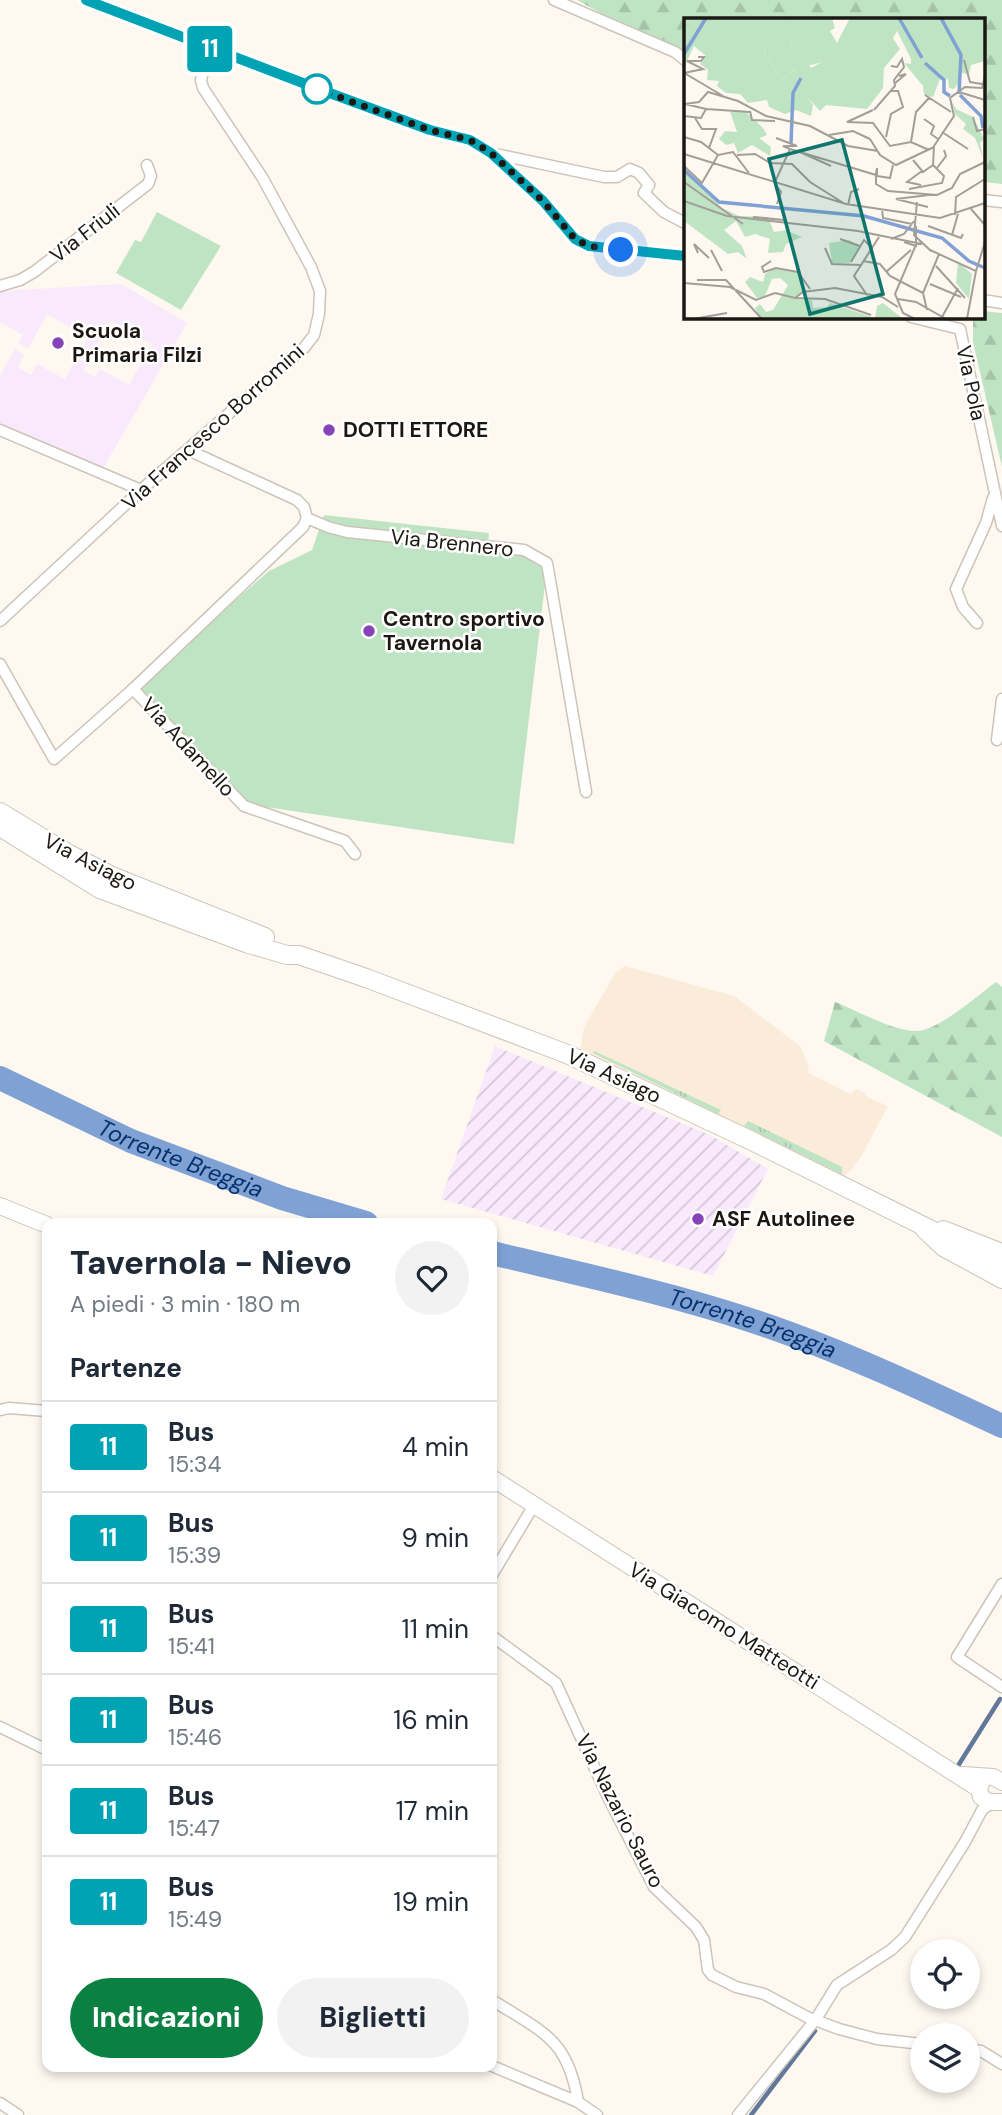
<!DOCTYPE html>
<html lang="it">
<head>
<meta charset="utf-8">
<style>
  body { margin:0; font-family:"DM Sans",sans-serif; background:#f2f2f3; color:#1f2937; height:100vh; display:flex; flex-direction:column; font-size:26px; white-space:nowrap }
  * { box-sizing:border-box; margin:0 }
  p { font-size:23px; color:#747a83 }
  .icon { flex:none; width:38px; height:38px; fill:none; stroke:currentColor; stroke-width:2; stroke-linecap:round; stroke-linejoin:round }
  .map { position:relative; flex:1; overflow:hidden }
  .details { position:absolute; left:42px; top:1218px; width:455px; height:854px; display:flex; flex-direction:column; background:#fff; border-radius:14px; box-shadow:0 4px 10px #0003 }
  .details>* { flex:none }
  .badge { padding:0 14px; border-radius:5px; font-size:24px; line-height:46px }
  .buttons { position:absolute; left:910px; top:1939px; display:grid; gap:14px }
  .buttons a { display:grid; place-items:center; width:70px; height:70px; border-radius:50%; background:#fff; box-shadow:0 4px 10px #0003; font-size:35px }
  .you { position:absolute; width:35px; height:35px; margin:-18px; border:5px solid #fff; border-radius:50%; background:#1a73e8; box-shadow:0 0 0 10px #1a73e833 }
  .map>.badge { position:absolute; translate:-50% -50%; box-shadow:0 0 0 4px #fff }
  h2 { padding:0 28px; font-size:26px; line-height:63px }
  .round { display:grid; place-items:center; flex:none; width:74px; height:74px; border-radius:37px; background:#f2f2f3 }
  .summary { display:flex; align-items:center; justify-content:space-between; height:119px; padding:0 28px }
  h1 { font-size:33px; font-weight:800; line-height:52px }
  .button { display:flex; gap:14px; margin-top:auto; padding:14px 28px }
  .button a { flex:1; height:80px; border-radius:42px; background:#0b8043; color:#fff; font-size:28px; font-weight:800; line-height:80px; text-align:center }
  .button a+a { background:#f2f2f3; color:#1f2937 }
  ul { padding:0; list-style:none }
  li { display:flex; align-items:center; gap:21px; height:91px; padding:0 28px; border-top:2px solid #e0e1e3 }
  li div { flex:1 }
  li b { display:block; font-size:26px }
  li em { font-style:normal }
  li .badge { min-width:77px; font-weight:700; text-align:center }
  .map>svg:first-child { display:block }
  .built { fill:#faecd8 }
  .industrial { fill:url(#industrial-furrows) }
  .education { fill:#f9e9fc }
  .grass { fill:url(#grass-tufts) }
  .forest { fill:url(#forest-firs) }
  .pitch { fill:#bfe4c4 }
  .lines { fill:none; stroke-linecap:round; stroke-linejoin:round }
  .stream { stroke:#61789a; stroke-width:4.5 }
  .river { stroke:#7fa1d4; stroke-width:24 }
  .street-casing { stroke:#cdc4b8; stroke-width:13 }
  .secondary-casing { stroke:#cdc4b8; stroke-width:18 }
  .primary-casing { stroke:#cdc4b8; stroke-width:20 }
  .street { stroke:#fff; stroke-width:10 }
  .secondary { stroke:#fff; stroke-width:16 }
  .primary { stroke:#fff; stroke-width:18 }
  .line-casing { stroke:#fff; stroke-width:16 }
  .line { stroke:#00a3b4; stroke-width:10 }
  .walk { stroke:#1b1713; stroke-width:7; stroke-dasharray:0 12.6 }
  .stop-dot { fill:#fff; stroke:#00a3b4; stroke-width:3.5 }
  .poi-dot { fill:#8543b7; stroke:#fff; stroke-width:2.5 }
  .labels { text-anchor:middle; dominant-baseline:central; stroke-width:5; stroke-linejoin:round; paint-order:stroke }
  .street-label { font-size:21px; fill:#1b1713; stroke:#fff }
  .poi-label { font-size:21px; font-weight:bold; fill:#1b1713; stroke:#fff; text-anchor:start }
  .water-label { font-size:23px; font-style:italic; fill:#05316c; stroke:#fff }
  .inset-river { fill:none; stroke:#7fa1d4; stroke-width:3.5 }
  .inset-road { fill:none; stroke:#a39e98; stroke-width:2 }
  .view { fill:#0f766e; fill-opacity:0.15; stroke:#0f766e; stroke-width:3.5 }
  .inset-edge { fill:none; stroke:#1b1713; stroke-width:3.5 }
</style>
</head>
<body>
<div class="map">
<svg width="1002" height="2115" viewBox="0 0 1002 2115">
  <defs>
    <pattern id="industrial-furrows" width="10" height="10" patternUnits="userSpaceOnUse" patternTransform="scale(1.75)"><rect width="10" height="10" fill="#f9e9fc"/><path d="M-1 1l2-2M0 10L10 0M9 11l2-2" fill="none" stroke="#d5c7d7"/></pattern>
    <pattern id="grass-tufts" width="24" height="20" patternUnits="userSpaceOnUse" patternTransform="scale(1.75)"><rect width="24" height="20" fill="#bfe4c4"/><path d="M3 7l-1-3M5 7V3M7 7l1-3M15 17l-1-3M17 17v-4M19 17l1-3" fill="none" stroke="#a4c3a8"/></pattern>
    <pattern id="forest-firs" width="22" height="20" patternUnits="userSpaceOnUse" patternTransform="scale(1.75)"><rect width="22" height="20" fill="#bfe4c4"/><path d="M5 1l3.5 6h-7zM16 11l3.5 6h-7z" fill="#a4c3a8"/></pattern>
  </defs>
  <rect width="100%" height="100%" fill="#fef8f1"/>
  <polygon class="built" points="625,966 734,996 800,1046 809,1066 807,1072 850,1094 857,1089 863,1092 867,1097 888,1106 862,1155 852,1169 837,1183 579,1059 584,1027 616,972"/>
  <polygon class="industrial" points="495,1046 710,1135 768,1169 713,1276 441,1199"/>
  <polygon class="education" points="121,284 187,323 101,472 0,430 0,376 15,349 24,355 18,367 31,375 37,364 65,379 77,358 87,363 83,370 95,377 100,369 129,385 152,344 110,321 90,358 80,353 88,337 47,314 28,349 18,343 23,335 0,322 0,291"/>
  <g class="grass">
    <polygon points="594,1051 721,1110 718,1114 593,1053"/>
    <polygon points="748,1121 842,1167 842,1174 744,1126"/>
  </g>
  <g class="forest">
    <polygon points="577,0 1002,0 1002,184 983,182 983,19 685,19 685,60"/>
    <polygon points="983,311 1002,313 1002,467 973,342 973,317 983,317"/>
    <path d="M996,982L1002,987V1137L824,1041L835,1002C858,1011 894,1032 918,1031C940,1029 977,996 996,982Z"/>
  </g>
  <g class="pitch">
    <polygon points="157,212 221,246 181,310 116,273 135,240 141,242"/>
    <polygon points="324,515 489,533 488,549 523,553 545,564 546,576 514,844 246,804 136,687 269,571 312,550"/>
  </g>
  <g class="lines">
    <g class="stream">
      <polyline points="956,1769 1000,1699"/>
      <polyline points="751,2115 815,2031"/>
    </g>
    <g class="river">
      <path id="s1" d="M0,1078L131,1141L282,1198L366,1223"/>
      <path id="s2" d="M492,1253C580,1274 669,1293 756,1322C840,1350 921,1388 1002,1426"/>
    </g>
    <g class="street-casing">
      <g id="street">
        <polyline points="86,0 316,88 430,130 470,140 491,153 543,201 575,239 589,246 685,256"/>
        <polyline points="554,0 675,52 685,60"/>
        <polyline points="491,153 604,177 617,177 630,169 639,173 649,185 644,193 664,212 685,223"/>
        <polyline points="983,200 1002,202"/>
        <polyline points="0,286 20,280 34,272 148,184 151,176 147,165"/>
        <polyline points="983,300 1002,303"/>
        <polyline points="911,317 960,329 1002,526"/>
        <polyline points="0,430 141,490"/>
        <polyline points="188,450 297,500 304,507 307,518"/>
        <polyline points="307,518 328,527 347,532 524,550 547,563 586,792"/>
        <polyline points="0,621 141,490 304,348 314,335 319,314 320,291 311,267 262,177 203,88 201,80 209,49"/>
        <polyline points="977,623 963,607 956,589 986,523 993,498"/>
        <polyline points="0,664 54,759 133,689 303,527 307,518"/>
        <polyline points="133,689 244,806 345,841 355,854"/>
        <polyline points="997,740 1002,699"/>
        <polyline points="0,1410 9,1408 47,1411"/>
        <polyline points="492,1575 534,1505"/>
        <polyline points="1002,1584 957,1657 1002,1687"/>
        <polyline points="492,1636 556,1683 608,1797 654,1887 696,1927 704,1940 708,1970 712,1975 736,1987 764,1994 807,2017 839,2029 877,2039 922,2044"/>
        <polyline points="0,1727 47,1750"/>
        <path d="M492,2000C542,2032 568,2038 578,2102"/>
        <polyline points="968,2049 981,2051 1002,2064"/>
        <polyline points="492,2066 578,2102 597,2115"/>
        <polyline points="0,2103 18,2115"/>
        <polyline points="738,2115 816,2019 837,1985 891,1950 905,1937 965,1842 982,1810 993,1802"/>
      </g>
    </g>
    <g class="secondary-casing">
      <g id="secondary">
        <polyline points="0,1206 47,1225"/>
        <polyline points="943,1229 1002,1252"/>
        <polyline points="924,1230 943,1248 1002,1280"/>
        <polyline points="492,1478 979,1789"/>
        <polyline points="963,1775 993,1777 1002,1782"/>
        <polyline points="982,1781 979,1789 981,1797 989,1802 1002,1802"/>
      </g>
    </g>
    <g class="primary-casing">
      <g id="primary">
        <polyline points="0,812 69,854 112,876 265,937"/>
        <polyline points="0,827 100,889 249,944 287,955 299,955 366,978 567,1054 752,1141 1002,1265"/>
      </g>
    </g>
    <use href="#street" class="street"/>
    <use href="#secondary" class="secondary"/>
    <use href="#primary" class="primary"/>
  </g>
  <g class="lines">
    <g class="line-casing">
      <polyline id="line" points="86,0 316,88 430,130 470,140 491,153 543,201 575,239 589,246 685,256"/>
    </g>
    <use href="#line" class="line"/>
    <polyline class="walk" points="317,89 430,130 470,140 491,153 543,201 575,239 589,246 621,250"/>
  </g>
  <circle class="stop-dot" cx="317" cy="89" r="14"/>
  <g class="poi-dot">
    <circle cx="58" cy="343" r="7"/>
    <circle cx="329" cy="430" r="7"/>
    <circle cx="369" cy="631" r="7"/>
    <circle cx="698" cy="1219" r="7"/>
  </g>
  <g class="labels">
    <g class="street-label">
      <text transform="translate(85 233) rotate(-38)">Via Friuli</text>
      <text transform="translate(971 383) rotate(78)">Via Pola</text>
      <text transform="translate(213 427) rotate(-42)">Via Francesco Borromini</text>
      <text transform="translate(452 543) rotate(6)">Via Brennero</text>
      <text transform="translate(188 747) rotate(47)">Via Adamello</text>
      <text transform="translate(90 862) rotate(27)">Via Asiago</text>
      <text transform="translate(614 1076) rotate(25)">Via Asiago</text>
      <text transform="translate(724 1626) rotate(32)">Via Giacomo Matteotti</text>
      <text transform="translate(620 1811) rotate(63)">Via Nazario Sauro</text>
    </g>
    <g class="poi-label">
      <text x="72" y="331">Scuola<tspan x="72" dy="24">Primaria Filzi</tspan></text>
      <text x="343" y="430">DOTTI ETTORE</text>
      <text x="383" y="619">Centro sportivo<tspan x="383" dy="24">Tavernola</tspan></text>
      <text x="712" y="1219">ASF Autolinee</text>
    </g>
    <g class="water-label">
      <text stroke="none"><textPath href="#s1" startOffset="198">Torrente Breggia</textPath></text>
      <text stroke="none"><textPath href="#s2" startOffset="270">Torrente Breggia</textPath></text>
    </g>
  </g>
  <g transform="translate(684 18)">
    <rect width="301" height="301" fill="#fef8f1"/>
    <path d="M100,0H104L108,3L113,21L106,27L112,34H131L139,44L111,51L98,62L80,35L82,30H91ZM268,84L272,91L289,99L300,121L296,125L299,140L291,120L279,111L282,106L271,96ZM274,244L288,256L285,281L272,265Z" fill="#bfe4c4"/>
    <path d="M0,0H101L106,8L91,31L82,30L80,35L98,62L121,43L127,50L138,44L131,41V34H112L106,27L113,21L104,0H148L151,10L146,13L153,25L166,0H301V43L287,47L285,57L276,54L277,62L270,71L265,70L264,61H256L249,79L240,77L239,68L220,45L227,46V41L213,13L209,20L216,31L200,50L199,70L183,91L142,87L136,93L124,80L129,87L127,98L112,92L101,96L85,89L83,82L64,85L56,76L42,75L33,68L35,63L23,62L24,52L16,46L22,38L10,28L0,49ZM46,94H62L79,110L83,117L75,120L87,129L86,138L68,127L54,135L50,125L42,127L35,121L41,113L53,114ZM0,150L38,190L55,198L84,199L90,214L102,212L118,219L102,226L99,234L84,235L86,221L71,216L61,219L52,203L40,212L58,228L63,241L54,234L44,236L0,203ZM91,250L113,254L122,273L111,281L128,282L129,290L143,289L146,285L191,300L193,288L199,285L219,301H77L71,290L76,286L82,294L89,292L104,267L96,260L88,261L81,278L73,280L61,264L66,259L79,264L81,256Z" fill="#bfe4c4"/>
    <path d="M165,222L176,229L165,245H148L145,225Z" fill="#bfe4c4"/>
    <path class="inset-river" d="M215,0L238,40M257,0L277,37L275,76M0,36L22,0M241,45L260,62V74L266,78M276,77L297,98L299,110M107,125L109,75L117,60M0,152L35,184L180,198L258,220L285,243L301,250"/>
    <path class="inset-road" d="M280,42L286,64L298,66M0,55L19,51L3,43H17L20,39H14M2,56L39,78M210,66L222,56L215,58M275,74L301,82M241,77L267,94M22,91L66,94M189,92L163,104L189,105L206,128L227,124L245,132M190,92L211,68L210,62L220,49L218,41L213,49L207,48M66,93L68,102L91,103M0,98L17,100L22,91L1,86L15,84L24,74L54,83L82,98L126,108L164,128L194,133M289,99L293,113L301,111M11,100L18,111H32L25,130M240,101L250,108L247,116L254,121M258,114L284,131M145,117L169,113L186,121M0,119L17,124L34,137L49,134L65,155M202,119L207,96L219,89L214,73H207M92,120L113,128H99L106,131M186,121L196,137L212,147L250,129M227,124L232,94L245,80M116,134L147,148M0,136L162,186L256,200L301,185M53,137L71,136L86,145L108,146L126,164L161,186M229,142L239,154L249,147M249,147L250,128L270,98L266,80L281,69L298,70L301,58M0,148L18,165L34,137M253,150L262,138L260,132M192,156L193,150V158L206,160L209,147M192,157V166L204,173L253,177L268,170L276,156L301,144M0,164L59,206M91,164L106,131L192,157M91,166L97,174L93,186M237,167L223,164L238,153M225,171L258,165L260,158L249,147M0,183L43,198L174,213L238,226M233,184L230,217L247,233M164,187L167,174L175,171M244,189L212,181L245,177M198,191L199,200L228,206M287,191L301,207M271,197L272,179L301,161M69,199L100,202M244,208L277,220L279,216M268,217L274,196M156,221L176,228M207,221L220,216L230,203M220,224L232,228V208M231,229L211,276L219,295L231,301M141,230L148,246L177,247M27,232L38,253M246,232L292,253L283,301M14,235L10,226L25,240M112,242L114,254L126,271M87,243L78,249L80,254L92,250L114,254M179,243L196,246L206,258L239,275L243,292M167,244L180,222L187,229M252,248L281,280M292,253L301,224M202,254L227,232M13,262H42L78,301M0,265L46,269L72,282L91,275M246,266L277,279M91,275L111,280L119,274L151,270L198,279L214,289M239,275L255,236M183,277L170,258L195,219M111,280L141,281L187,297M214,281L232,284L262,301M258,299L274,270M9,301L43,295"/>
    <path class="view" d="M158,122L199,276L126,296L85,141Z"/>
    <rect width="301" height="301" class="inset-edge"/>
  </g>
</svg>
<div class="buttons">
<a><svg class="icon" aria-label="locate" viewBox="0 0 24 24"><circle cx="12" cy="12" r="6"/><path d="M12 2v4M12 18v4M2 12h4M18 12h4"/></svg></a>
<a><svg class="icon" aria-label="layers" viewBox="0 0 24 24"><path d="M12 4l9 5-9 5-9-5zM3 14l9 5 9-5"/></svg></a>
</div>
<div class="you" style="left:621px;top:250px"></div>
<b class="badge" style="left:210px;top:49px;background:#00a3b4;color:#fff">11</b>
<section class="details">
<div class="summary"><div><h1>Tavernola - Nievo</h1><p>A piedi · 3 min · 180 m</p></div><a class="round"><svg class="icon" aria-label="heart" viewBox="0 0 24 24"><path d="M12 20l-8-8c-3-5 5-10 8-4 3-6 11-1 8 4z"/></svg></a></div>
<h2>Partenze</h2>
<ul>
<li><span class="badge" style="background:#00a3b4;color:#fff">11</span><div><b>Bus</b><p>15:34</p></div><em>4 min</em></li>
<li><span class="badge" style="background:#00a3b4;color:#fff">11</span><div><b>Bus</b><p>15:39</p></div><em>9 min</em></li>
<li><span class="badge" style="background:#00a3b4;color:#fff">11</span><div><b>Bus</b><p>15:41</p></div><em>11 min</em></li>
<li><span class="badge" style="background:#00a3b4;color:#fff">11</span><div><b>Bus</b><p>15:46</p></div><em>16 min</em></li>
<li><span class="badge" style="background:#00a3b4;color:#fff">11</span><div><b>Bus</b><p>15:47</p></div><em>17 min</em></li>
<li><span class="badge" style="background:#00a3b4;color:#fff">11</span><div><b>Bus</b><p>15:49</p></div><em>19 min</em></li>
</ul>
<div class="button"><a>Indicazioni</a><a>Biglietti</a></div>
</section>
</div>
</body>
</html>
